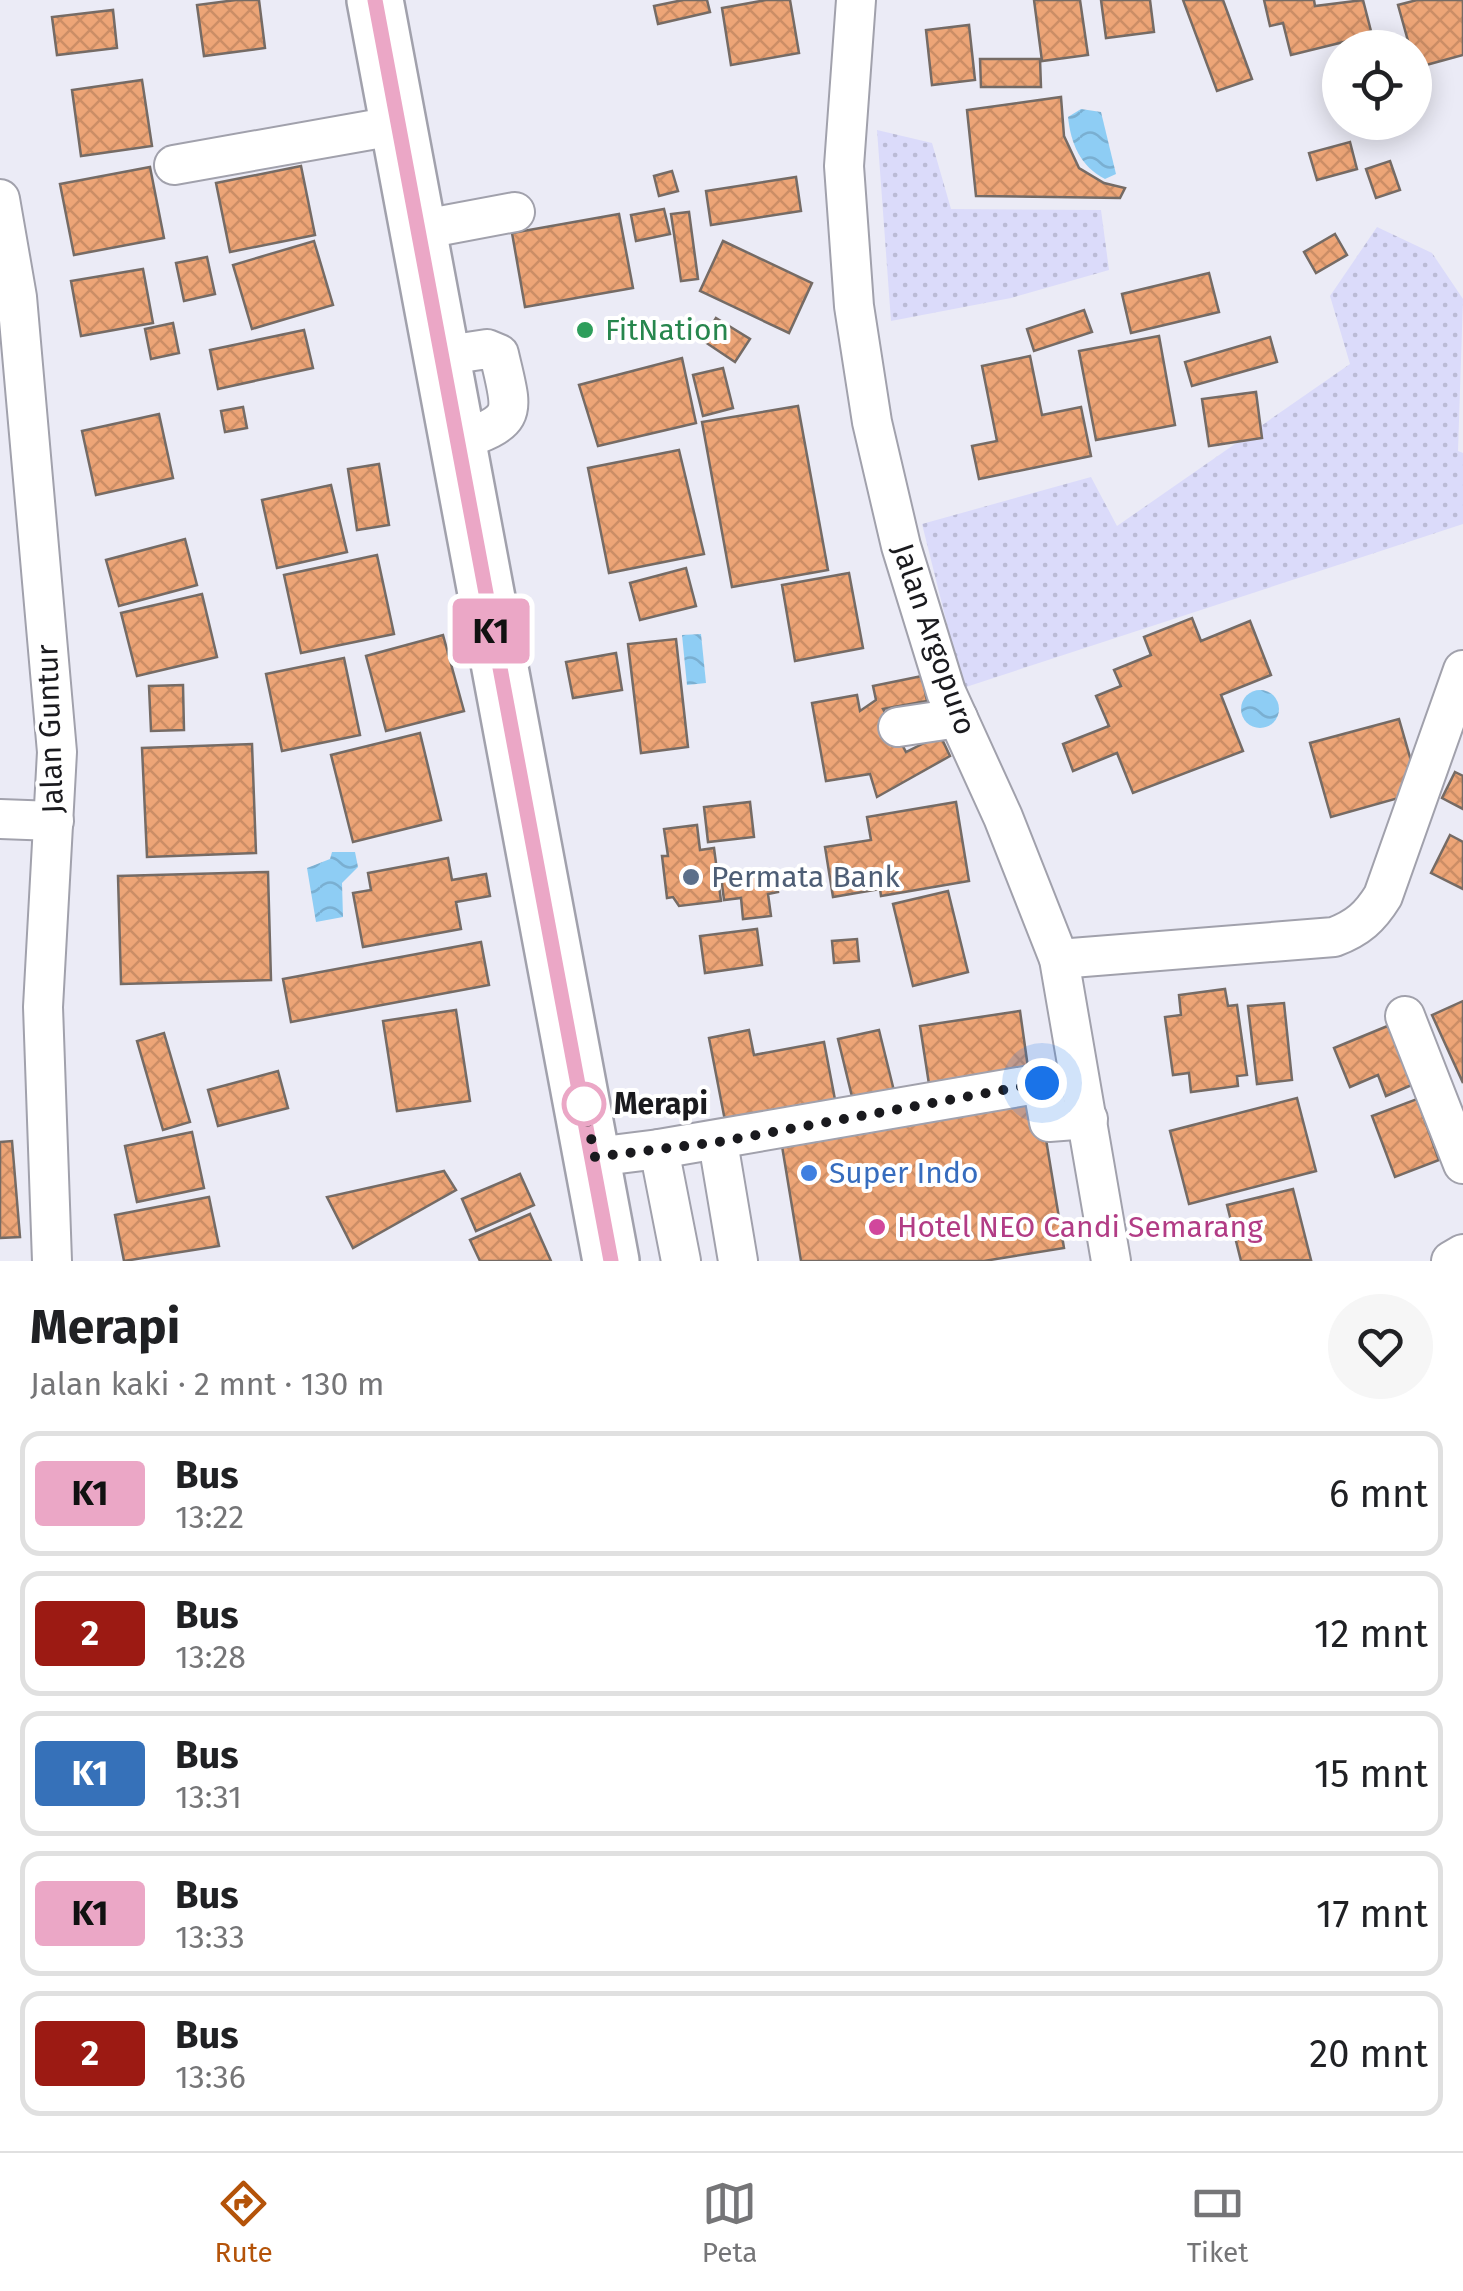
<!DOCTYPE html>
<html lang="id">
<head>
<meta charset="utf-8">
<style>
  body { margin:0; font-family:"Fira Sans",sans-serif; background:#f6f6f6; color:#202124; height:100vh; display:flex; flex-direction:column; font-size:38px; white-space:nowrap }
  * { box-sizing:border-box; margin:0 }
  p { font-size:32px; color:#757577 }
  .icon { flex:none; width:55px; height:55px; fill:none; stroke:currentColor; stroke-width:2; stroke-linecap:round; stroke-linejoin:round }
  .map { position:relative; height:1261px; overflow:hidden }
  .drawer { display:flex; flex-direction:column; background:#fff; flex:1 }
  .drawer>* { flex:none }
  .badge { padding:0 20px; border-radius:8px; font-size:35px; line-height:65px }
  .fabs { position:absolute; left:1322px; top:30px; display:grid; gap:20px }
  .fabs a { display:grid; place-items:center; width:110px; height:110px; border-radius:50%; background:#fff; box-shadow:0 5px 25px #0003; font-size:50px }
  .you { position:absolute; width:50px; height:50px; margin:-25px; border:8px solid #fff; border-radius:50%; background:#1a73e8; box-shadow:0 0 0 15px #1a73e833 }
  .map>.badge { position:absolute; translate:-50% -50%; box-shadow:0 0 0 5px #fff }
  .round { display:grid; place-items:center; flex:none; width:105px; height:105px; border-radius:52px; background:#f6f6f6 }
  .head { display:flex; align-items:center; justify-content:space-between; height:170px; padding:0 30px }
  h1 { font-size:48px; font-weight:700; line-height:75px }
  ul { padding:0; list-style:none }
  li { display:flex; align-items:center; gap:30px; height:125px; margin:0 20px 15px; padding:0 10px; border:5px solid #e0e0e0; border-radius:20px }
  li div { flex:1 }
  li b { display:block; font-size:38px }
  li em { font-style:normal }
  li .badge { min-width:110px; font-weight:700; text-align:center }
  .tab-bar { display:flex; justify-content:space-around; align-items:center; height:140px; border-top:2px solid #e0e0e0; background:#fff; font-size:28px; color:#757577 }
  .tab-bar a { display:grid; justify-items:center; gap:5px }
  .tab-bar .on { color:#b45309 }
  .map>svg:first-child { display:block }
  .grass { fill:url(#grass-dots) }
  .water { fill:url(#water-waves) }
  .building { fill:url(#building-cross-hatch); stroke:#756b65; stroke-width:2.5 }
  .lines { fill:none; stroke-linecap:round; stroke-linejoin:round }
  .minor-casing { stroke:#a1a1ac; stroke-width:42 }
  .highway-casing { stroke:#a1a1ac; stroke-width:60 }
  .minor { stroke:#fff; stroke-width:38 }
  .highway { stroke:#fff; stroke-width:55 }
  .line-casing { stroke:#fff; stroke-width:22 }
  .line { stroke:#eba7c6; stroke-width:15 }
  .walk { stroke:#1a1a1e; stroke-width:10; stroke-dasharray:0 18 }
  .leisure-dot { fill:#2e9e5b; stroke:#fff; stroke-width:4 }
  .service-dot { fill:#5c6f8a; stroke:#fff; stroke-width:4 }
  .stop-dot { fill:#fff; stroke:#eba7c6; stroke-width:5 }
  .shop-dot { fill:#3f7fe0; stroke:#fff; stroke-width:4 }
  .hotel-dot { fill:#d1479c; stroke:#fff; stroke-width:4 }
  .labels { text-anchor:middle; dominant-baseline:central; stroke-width:8; stroke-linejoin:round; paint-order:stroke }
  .leisure-label { font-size:30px; fill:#27864d; stroke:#fff; text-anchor:start }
  .street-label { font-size:30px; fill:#1a1a1e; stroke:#fff }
  .service-label { font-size:30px; fill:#4e5e75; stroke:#fff; text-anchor:start }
  .stop-label { font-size:30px; font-weight:bold; fill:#1a1a1e; stroke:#fff; text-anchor:start }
  .shop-label { font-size:30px; fill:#366cbe; stroke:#fff; text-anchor:start }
  .hotel-label { font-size:30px; fill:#b23c85; stroke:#fff; text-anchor:start }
</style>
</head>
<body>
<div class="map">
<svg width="1463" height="1261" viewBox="0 0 1463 1261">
  <defs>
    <pattern id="grass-dots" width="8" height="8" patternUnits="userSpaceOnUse" patternTransform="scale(2.5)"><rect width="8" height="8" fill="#dbdbfa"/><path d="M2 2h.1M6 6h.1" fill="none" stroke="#bbbbd6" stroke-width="1.8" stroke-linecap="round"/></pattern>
    <pattern id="water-waves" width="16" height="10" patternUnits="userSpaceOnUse" patternTransform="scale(2.5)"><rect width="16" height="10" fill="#8ecdf4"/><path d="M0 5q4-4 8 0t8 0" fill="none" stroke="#7aafd1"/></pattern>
    <pattern id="building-cross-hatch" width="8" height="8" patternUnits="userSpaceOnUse" patternTransform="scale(2.5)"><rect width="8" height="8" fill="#eda577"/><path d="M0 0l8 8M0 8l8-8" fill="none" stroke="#cb8d66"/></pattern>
  </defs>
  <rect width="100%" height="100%" fill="#ebebf6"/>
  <g class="grass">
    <polygon points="877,130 932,143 951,209 1101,210 1109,270 1011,298 891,321"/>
    <polygon points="1377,227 1432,253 1463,299 1458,451 1463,453 1463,524 963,688 922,524 1091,477 1117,526 1350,364 1330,296"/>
  </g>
  <g class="water">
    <path d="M1081,109L1101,112L1116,174L1105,179C1080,166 1071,144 1068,117Z"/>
    <polygon points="701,634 706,683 687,685 682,635"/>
    <circle cx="1260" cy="709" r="19"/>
    <polygon points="332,852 355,852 358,867 342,883 343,917 316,922 307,868 330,859"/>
  </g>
  <g class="building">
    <polygon points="236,0 259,0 265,48 204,56 197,5"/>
    <polygon points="683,0 707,0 710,12 658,24 654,6"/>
    <polygon points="766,0 790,0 799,53 731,65 722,8"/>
    <polygon points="1034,0 1080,0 1088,55 1042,61"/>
    <polygon points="1101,0 1150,0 1154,32 1106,38"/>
    <polygon points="1183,0 1223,0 1252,79 1217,91"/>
    <polygon points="1264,0 1314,0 1315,6 1363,0 1372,35 1291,55 1283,23 1270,26"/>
    <polygon points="1417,0 1463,0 1463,55 1415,68 1415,48 1410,48 1398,5"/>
    <polygon points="113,10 117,48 57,55 52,17"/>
    <polygon points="969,25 975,80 932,85 926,30"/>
    <polygon points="980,59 1040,59 1041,87 981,87"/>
    <polygon points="142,80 152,146 81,156 72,90"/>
    <polygon points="1061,97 1064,136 1079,168 1104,183 1125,188 1120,198 976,196 967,110"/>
    <polygon points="1350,142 1357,169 1317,180 1309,153"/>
    <polygon points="1390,161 1400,190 1376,198 1366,169"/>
    <polygon points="301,166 315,235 230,252 216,183"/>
    <polygon points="150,167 164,238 74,255 60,184"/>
    <polygon points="672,171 678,191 659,196 654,176"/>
    <polygon points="796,177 801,211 711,225 706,191"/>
    <polygon points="664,209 670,234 636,241 631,215"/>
    <polygon points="689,212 698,279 681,281 671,214"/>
    <polygon points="619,214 633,288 525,307 512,233"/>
    <polygon points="1335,234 1347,255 1316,273 1304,252"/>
    <polygon points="314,241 333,305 252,329 233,265"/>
    <polygon points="723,241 812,283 789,333 700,291"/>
    <polygon points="207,257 215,294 184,301 176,263"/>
    <polygon points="143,269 153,323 81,336 71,281"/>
    <polygon points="1209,273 1219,312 1131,333 1122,294"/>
    <polygon points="1084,310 1092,332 1034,351 1027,329"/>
    <polygon points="716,318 750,339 735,362 702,340"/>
    <polygon points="173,323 179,353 151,359 145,329"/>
    <polygon points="304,330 313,368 218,389 210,350"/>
    <polygon points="1159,336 1175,425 1096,440 1079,351"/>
    <polygon points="1270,337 1277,362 1192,386 1185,362"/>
    <polygon points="1030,356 1042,415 1081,407 1091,456 979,479 972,446 997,441 982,366"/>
    <polygon points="682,358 696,423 598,446 579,385"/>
    <polygon points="723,368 733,408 703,416 693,375"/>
    <polygon points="1256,392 1262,438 1209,446 1202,399"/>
    <polygon points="798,406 828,570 732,587 702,422"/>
    <polygon points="243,407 247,428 225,432 221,411"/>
    <polygon points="159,414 173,478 96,495 82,431"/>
    <polygon points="679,450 704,554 609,573 588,468"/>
    <polygon points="379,464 389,525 357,530 348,469"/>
    <polygon points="331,485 347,552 277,568 262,500"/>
    <polygon points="185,539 197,585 119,606 106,560"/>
    <polygon points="377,555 394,634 301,653 284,575"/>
    <polygon points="686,568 696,606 640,620 630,583"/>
    <polygon points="849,573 863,648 795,661 782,585"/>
    <polygon points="202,594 217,657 137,676 121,613"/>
    <polygon points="1192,618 1201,641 1250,621 1271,675 1221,695 1243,751 1133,793 1117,753 1073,771 1063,744 1109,726 1096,696 1121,686 1114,670 1151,655 1144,637"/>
    <polygon points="443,635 464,711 386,731 366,656"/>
    <polygon points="676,639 688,747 641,753 628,644"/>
    <polygon points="616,653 622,690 573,698 566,662"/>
    <polygon points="344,658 360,735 282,751 266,674"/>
    <polygon points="922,676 927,701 883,709 906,752 940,735 950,756 877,797 870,774 826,781 812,703 857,695 860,711 876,700 873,686"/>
    <polygon points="183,685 184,730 151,731 149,686"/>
    <polygon points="1399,719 1420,792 1331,817 1310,743"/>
    <polygon points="420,733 441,820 353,842 331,755"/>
    <polygon points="252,744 256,853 147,857 142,748"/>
    <polygon points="1455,772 1463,776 1463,809 1442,798"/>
    <polygon points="750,802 754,837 708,842 704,807"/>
    <polygon points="956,802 969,881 881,896 880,889 833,897 825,847 871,840 867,817"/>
    <polygon points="697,825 700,850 714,848 721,901 679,906 673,897 667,898 662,856 668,856 664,829"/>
    <polygon points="1450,835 1463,842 1463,889 1431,873"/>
    <polygon points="448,858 452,880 486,874 490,896 456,902 461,929 363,947 353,893 371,890 368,873"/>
    <polygon points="775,870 778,892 768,894 771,916 743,919 741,898 724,900 721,876"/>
    <polygon points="268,872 271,980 121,984 118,876"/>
    <polygon points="948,891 968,972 913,986 893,904"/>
    <polygon points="757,929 762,965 705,973 700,936"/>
    <polygon points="857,939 859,961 834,963 832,941"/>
    <polygon points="481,942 489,985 291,1022 283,979"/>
    <polygon points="1225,989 1228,1006 1237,1005 1247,1075 1237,1076 1238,1086 1191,1092 1189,1073 1173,1075 1165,1017 1181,1015 1179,995"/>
    <polygon points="1463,1001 1463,1083 1432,1015"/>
    <polygon points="1284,1003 1292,1080 1257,1084 1248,1006"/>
    <polygon points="456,1010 470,1101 397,1111 383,1021"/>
    <polygon points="1020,1011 1030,1082 931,1097 920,1026"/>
    <polygon points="1390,1025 1414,1084 1386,1096 1378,1075 1350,1087 1334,1048"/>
    <polygon points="749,1030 754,1055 824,1042 837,1110 727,1131 709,1038"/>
    <polygon points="879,1030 896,1099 855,1109 838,1039"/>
    <polygon points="164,1033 190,1122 163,1130 137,1041"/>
    <polygon points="278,1071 288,1108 218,1126 208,1090"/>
    <polygon points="1039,1097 1064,1248 984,1261 801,1261 781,1140"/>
    <polygon points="1297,1098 1316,1171 1189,1204 1170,1131"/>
    <polygon points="1417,1099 1439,1160 1395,1177 1372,1116"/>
    <polygon points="192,1132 204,1188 137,1202 125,1146"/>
    <polygon points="12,1141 20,1237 0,1238 0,1142"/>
    <polygon points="444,1171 456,1190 353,1248 327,1197"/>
    <polygon points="520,1174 534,1205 476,1231 462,1199"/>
    <polygon points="1293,1189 1311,1260 1241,1261 1227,1205"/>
    <polygon points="209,1197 219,1246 124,1261 115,1215"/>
    <polygon points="530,1214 551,1261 480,1261 470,1240"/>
  </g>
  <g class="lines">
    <g class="minor-casing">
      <g id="minor">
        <polyline points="856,0 844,166 854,306 872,422 901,546 946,692 1003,817 1059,959 1111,1261"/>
        <polyline points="174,165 399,125"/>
        <polyline points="0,199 17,297 57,752 43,1007 52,1261"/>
        <polyline points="419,230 515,212"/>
        <path d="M441,356L487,349L499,354C513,415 520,420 456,442"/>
        <polyline points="898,727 958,718"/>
        <polyline points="0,819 54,821"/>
        <path d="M1059,959L1334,937C1358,928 1370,917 1383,896L1463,670"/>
        <polyline points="1405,1016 1463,1164"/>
        <polyline points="718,1142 738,1261"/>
        <polyline points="659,1149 1042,1083 1049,1122 1088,1119"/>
        <polyline points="595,1157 659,1149 681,1261"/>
        <polyline points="1451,1261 1463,1254"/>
      </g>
    </g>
    <g class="highway-casing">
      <polyline id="highway" points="375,0 611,1261"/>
    </g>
    <use href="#minor" class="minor"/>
    <use href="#highway" class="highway"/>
  </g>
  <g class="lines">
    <g class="line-casing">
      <polyline id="line" points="375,0 611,1261"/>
    </g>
    <use href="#line" class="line"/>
    <polyline class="walk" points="584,1104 595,1157 718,1142 1042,1083"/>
  </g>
  <circle class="leisure-dot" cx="585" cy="330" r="10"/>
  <circle class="service-dot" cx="691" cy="877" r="10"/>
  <circle class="stop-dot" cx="584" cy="1104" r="20"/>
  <circle class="shop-dot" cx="809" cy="1173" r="10"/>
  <circle class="hotel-dot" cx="877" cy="1227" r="10"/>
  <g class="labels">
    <g class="leisure-label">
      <text x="605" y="330">FitNation</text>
    </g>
    <g class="street-label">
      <text transform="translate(934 639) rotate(71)">Jalan Argopuro</text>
      <text transform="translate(50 729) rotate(-92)">Jalan Guntur</text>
    </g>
    <g class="service-label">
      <text x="711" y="877">Permata Bank</text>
    </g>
    <g class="stop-label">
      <text x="614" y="1104">Merapi</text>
    </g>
    <g class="shop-label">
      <text x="829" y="1173">Super Indo</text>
    </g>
    <g class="hotel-label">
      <text x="897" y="1227">Hotel NEO Candi Semarang</text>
    </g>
  </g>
</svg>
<div class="fabs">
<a><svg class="icon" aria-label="locate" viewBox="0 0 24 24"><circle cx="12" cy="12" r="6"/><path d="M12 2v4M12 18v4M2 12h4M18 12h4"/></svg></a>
</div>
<div class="you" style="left:1042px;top:1083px"></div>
<b class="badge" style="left:491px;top:631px;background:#eba7c6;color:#111">K1</b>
</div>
<section class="drawer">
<div class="head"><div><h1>Merapi</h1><p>Jalan kaki · 2 mnt · 130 m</p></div><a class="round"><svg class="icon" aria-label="heart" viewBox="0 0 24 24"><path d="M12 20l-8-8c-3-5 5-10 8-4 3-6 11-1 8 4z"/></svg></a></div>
<ul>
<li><span class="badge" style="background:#eba7c6;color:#111">K1</span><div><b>Bus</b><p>13:22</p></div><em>6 mnt</em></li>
<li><span class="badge" style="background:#9c1a13;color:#fff">2</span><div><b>Bus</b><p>13:28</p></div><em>12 mnt</em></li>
<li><span class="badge" style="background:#3671b9;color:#fff">K1</span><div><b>Bus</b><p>13:31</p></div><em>15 mnt</em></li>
<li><span class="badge" style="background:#eba7c6;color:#111">K1</span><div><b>Bus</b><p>13:33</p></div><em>17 mnt</em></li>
<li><span class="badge" style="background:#9c1a13;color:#fff">2</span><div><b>Bus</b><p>13:36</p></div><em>20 mnt</em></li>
</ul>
</section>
<nav class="tab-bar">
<a class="on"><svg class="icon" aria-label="directions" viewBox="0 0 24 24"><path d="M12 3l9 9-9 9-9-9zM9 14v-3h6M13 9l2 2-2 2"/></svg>Rute</a>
<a><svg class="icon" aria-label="map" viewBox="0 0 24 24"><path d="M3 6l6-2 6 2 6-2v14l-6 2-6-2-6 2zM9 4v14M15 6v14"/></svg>Peta</a>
<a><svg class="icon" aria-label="tickets" viewBox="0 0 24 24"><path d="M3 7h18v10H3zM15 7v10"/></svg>Tiket</a>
</nav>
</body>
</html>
